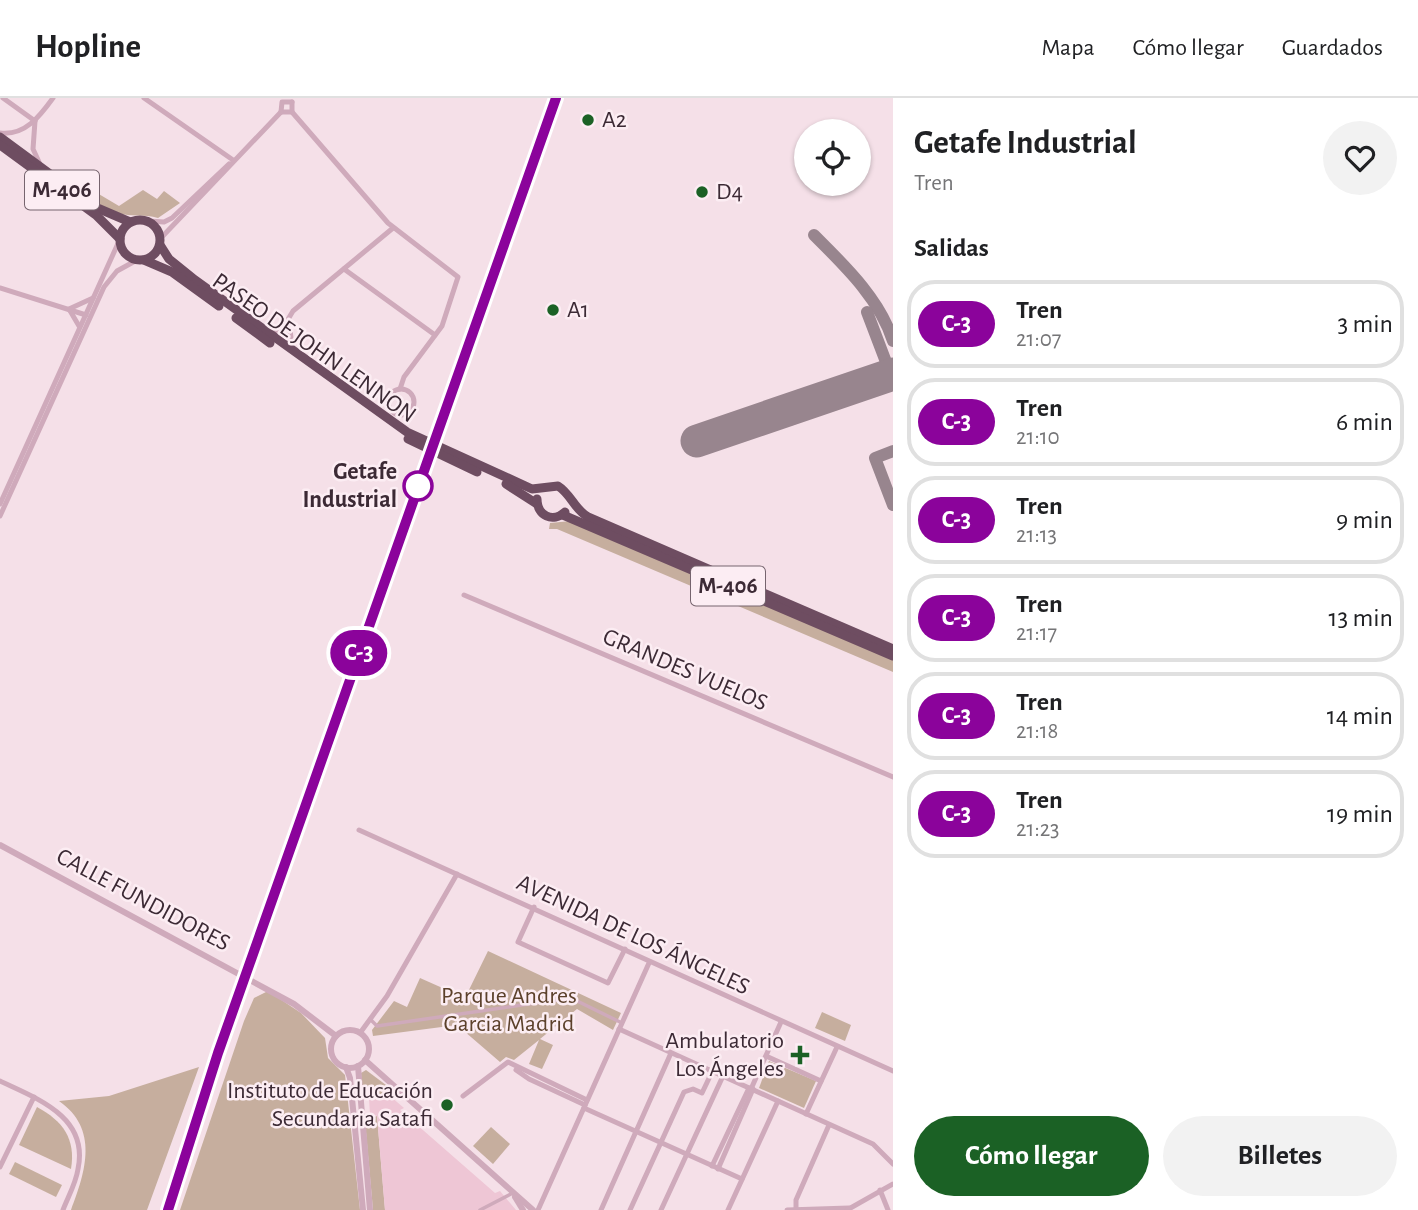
<!DOCTYPE html>
<html lang="es">
<head>
<meta charset="utf-8">
<style>
  body { margin:0; font-family:"Alegreya Sans",sans-serif; background:#f2f2f2; color:#202124; height:100vh; display:flex; flex-direction:column; font-size:26px; white-space:nowrap }
  * { box-sizing:border-box; margin:0 }
  p { font-size:23px; color:#757577 }
  .icon { flex:none; width:38px; height:38px; fill:none; stroke:currentColor; stroke-width:2; stroke-linecap:round; stroke-linejoin:round }
  .map { position:relative; flex:1; overflow:hidden }
  .panel { display:flex; flex-direction:column; background:#fff; width:525px }
  .panel>* { flex:none }
  .badge { padding:0 14px; border-radius:23px; font-size:24px; line-height:46px }
  .buttons { position:absolute; left:794px; top:21px; display:grid; gap:14px }
  .buttons a { display:grid; place-items:center; width:77px; height:77px; border-radius:50%; background:#fff; box-shadow:0 2px 5px #0004; font-size:35px }
  .map>.badge { position:absolute; translate:-50% -50%; box-shadow:0 0 0 4px #fff }
  h2 { padding:0 21px; font-size:26px; line-height:63px }
  .round { display:grid; place-items:center; flex:none; width:74px; height:74px; border-radius:37px; background:#f2f2f2 }
  .overview { display:flex; align-items:center; justify-content:space-between; height:119px; padding:0 21px }
  h1 { font-size:33px; font-weight:700; line-height:52px }
  .button { display:flex; gap:14px; margin-top:auto; padding:14px 21px }
  .button a { flex:1; height:80px; border-radius:42px; background:#1b6125; color:#fff; font-size:28px; font-weight:700; line-height:80px; text-align:center }
  .button a+a { background:#f2f2f2; color:#202124 }
  ul { padding:0; list-style:none }
  li { display:flex; align-items:center; gap:21px; height:88px; margin:0 14px 10px; padding:0 7px; border:4px solid #e0e0e0; border-radius:28px }
  li div { flex:1 }
  li b { display:block; font-size:26px }
  li em { font-style:normal }
  li .badge { min-width:77px; font-weight:700; text-align:center }
  header { display:flex; align-items:center; gap:42px; box-sizing:border-box; height:98px; padding:0 35px; background:#fff; border-bottom:2px solid #e0e0e0 }
  header strong { font-size:33px }
  nav { display:flex; gap:38px; margin-inline-start:auto; font-size:24px }
  main { display:flex; flex:1; min-height:0 }
  .map>svg:first-child { display:block }
  .green { fill:#c6ae9e }
  .plaza { fill:#eec6d5 }
  .lines { fill:none; stroke-linecap:round; stroke-linejoin:round }
  .taxiway { stroke:#98858e; stroke-width:12 }
  .runway { stroke:#98858e; stroke-width:33 }
  .pedestrian { stroke:#cfaabb; stroke-width:3.5 }
  .minor { stroke:#cfaabb; stroke-width:5 }
  .tertiary { stroke:#cfaabb; stroke-width:6 }
  .trunk { stroke:#6e4d61; stroke-width:9 }
  .rail { stroke:#3c2a35; stroke-width:2; stroke-dasharray:2 5; stroke-linecap:butt }
  .line-casing { stroke:#fff; stroke-width:16 }
  .line { stroke:#8b039b; stroke-width:10 }
  .poi-dot { fill:#1b6125; stroke:#fcedf3; stroke-width:2.5 }
  .stop-dot { fill:#fff; stroke:#8b039b; stroke-width:3.5 }
  .labels { text-anchor:middle; dominant-baseline:central; stroke-width:5; stroke-linejoin:round; paint-order:stroke }
  .shield { fill:#fcedf3; stroke:#76646e; stroke-width:2 }
  .shield-label { font-size:23px; font-weight:bold; fill:#3c2a35 }
  .poi-label { font-size:24px; fill:#3c2a35; stroke:#fcedf3; text-anchor:start }
  .street-label { font-size:24px; fill:#3c2a35; stroke:#fcedf3 }
  .stop-label { font-size:24px; font-weight:bold; fill:#3c2a35; stroke:#fcedf3; text-anchor:end }
  .park-label { font-size:24px; fill:#5c412b; stroke:#fcedf3 }
</style>
</head>
<body>
<header>
<strong>Hopline</strong>
<nav><a>Mapa</a><a>Cómo llegar</a><a>Guardados</a></nav>
</header>
<main>
<div class="map">
<svg width="893" height="1112" viewBox="0 0 893 1112">
  <rect width="100%" height="100%" fill="#f5e0e8"/>
  <g class="green">
    <path d="M92,92L119,108L143,92L157,101L164,93L180,105L158,120C145,116 131,119 118,115C107,112 97,104 87,98Z"/>
    <polygon points="571,423 893,562 893,574 557,431 549,431 550,425"/>
    <polygon points="488,853 621,915 613,932 577,911 540,941 553,947 542,971 529,966 539,942 514,962 506,959 500,964 457,927 373,938 372,932 394,903 407,909 420,880 465,900"/>
    <polygon points="268,893 301,915 325,940 328,960 345,977 360,1112 180,1112 244,923 254,900"/>
    <polygon points="822,914 851,927 845,943 815,930"/>
    <polygon points="769,963 816,983 804,1010 759,990"/>
    <path d="M199,969L147,1112H71C86,1073 99,1031 59,1003L109,998Z"/>
    <polygon points="366,972 394,993 390,998 363,1002 361,975"/>
    <path d="M37,1009C63,1023 76,1041 71,1071L19,1047Z"/>
    <polygon points="377,1018 385,1112 373,1112 365,1023"/>
    <polygon points="491,1029 510,1046 493,1066 473,1048"/>
    <polygon points="15,1064 62,1087 56,1099 9,1076"/>
  </g>
  <polygon class="plaza" points="390,998 404,1010 400,1012 495,1095 500,1093 516,1112 385,1112 377,1018 370,1016 369,1001"/>
  <g class="lines">
    <g class="taxiway">
      <path d="M814,137C844,167 880,201 893,243"/>
      <polyline points="867,214 891,277"/>
      <polyline points="893,353 875,360 893,407"/>
    </g>
    <polyline class="runway" points="697,343 893,276"/>
    <g class="pedestrian">
      <polyline points="370,921 377,928 571,900 622,925"/>
      <polyline points="480,1112 513,1095"/>
    </g>
    <g class="minor">
      <polyline points="3,0 35,23"/>
      <polyline points="144,0 233,62"/>
      <polyline points="281,14 292,14 292,4"/>
      <polyline points="281,14 282,4 292,4"/>
      <polyline points="292,14 388,125 458,179 442,228 404,279 400,291"/>
      <polyline points="35,23 33,51 39,64"/>
      <path d="M0,35C25,38 40,18 53,0"/>
      <polyline points="148,123 164,124 172,120 229,66"/>
      <polyline points="160,141 281,14"/>
      <polyline points="344,171 435,237"/>
      <polyline points="0,190 86,217"/>
      <polyline points="289,224 292,248"/>
      <polyline points="79,228 69,211 93,200"/>
      <polyline points="271,234 281,233 293,213 393,130"/>
      <circle cx="401" cy="304" r="13"/>
      <polyline points="0,406 120,141"/>
      <polyline points="0,418 104,189 117,173 137,162"/>
      <polyline points="464,497 893,679"/>
      <polyline points="359,732 893,973"/>
      <polyline points="534,809 518,844 608,885 625,851"/>
      <polyline points="619,931 873,1046 893,1066"/>
      <polyline points="360,935 387,898 457,776"/>
      <polyline points="766,958 821,983"/>
      <polyline points="516,972 529,981 585,1007"/>
      <path d="M0,983C38,1001 89,1019 78,1071C76,1085 68,1099 63,1112"/>
      <polyline points="751,991 781,924"/>
      <polyline points="463,998 508,964 587,1002"/>
      <polyline points="584,1010 742,1081"/>
      <polyline points="806,1016 837,949"/>
      <polyline points="712,1068 749,990"/>
      <polyline points="0,1069 34,999"/>
      <polyline points="718,1071 753,991"/>
      <polyline points="880,1092 888,1112"/>
      <polyline points="796,1111 796,1102 829,1027"/>
      <polyline points="538,1112 649,865"/>
      <polyline points="601,1112 671,955"/>
      <polyline points="630,1112 684,994 693,991 702,995 712,974"/>
      <polyline points="661,1112 723,978"/>
      <polyline points="728,1112 778,1003"/>
      <polyline points="787,1112 849,1110"/>
      <polyline points="847,1112 893,1086"/>
    </g>
    <g class="tertiary">
      <polyline points="0,747 294,906 336,938"/>
      <circle cx="350" cy="951" r="19"/>
      <polyline points="365,962 533,1112"/>
      <polyline points="358,968 370,1112"/>
      <polyline points="346,969 350,980 363,1112"/>
      <polyline points="515,1099 523,1112"/>
    </g>
    <g class="trunk">
      <polyline points="0,39 95,109 130,124"/>
      <polyline points="0,47 96,117 120,141"/>
      <circle cx="140" cy="142" r="20"/>
      <path d="M160,147L169,161L195,182L407,334L532,391L558,388C571,396 574,411 588,419L893,551"/>
      <polyline points="144,162 172,174 219,208"/>
      <polyline points="236,220 270,245"/>
      <polyline points="408,341 477,374"/>
      <polyline points="506,386 537,406"/>
      <path d="M537,401C537,418 553,425 565,414"/>
      <polyline points="563,417 893,558"/>
    </g>
    <polyline class="rail" points="168,1112 218,955 556,0"/>
  </g>
  <g class="lines">
    <g class="line-casing">
      <polyline id="line" points="168,1112 218,955 556,0"/>
    </g>
    <use href="#line" class="line"/>
  </g>
  <g class="poi-dot">
    <circle cx="588" cy="22" r="7"/>
    <circle cx="702" cy="94" r="7"/>
    <circle cx="553" cy="212" r="7"/>
    <path d="M796.5 946.5h7v7h7v7h-7v7h-7v-7h-7v-7h7z"/>
    <circle cx="447" cy="1007" r="7"/>
  </g>
  <circle class="stop-dot" cx="418" cy="388" r="14"/>
  <g class="labels">
    <g class="shield">
      <rect x="25" y="72.5" width="74" height="39" rx="5"/>
      <rect x="691" y="468.5" width="74" height="39" rx="5"/>
    </g>
    <g class="shield-label">
      <text x="62" y="92">M-406</text>
      <text x="728" y="488">M-406</text>
    </g>
    <g class="poi-label">
      <text x="602" y="22">A2</text>
      <text x="716" y="94">D4</text>
      <text x="567" y="212">A1</text>
      <text x="784" y="943" text-anchor="end">Ambulatorio<tspan x="784" dy="28">Los Ángeles</tspan></text>
      <text x="433" y="993" text-anchor="end">Instituto de Educación<tspan x="433" dy="28">Secundaria Satafi</tspan></text>
    </g>
    <g class="street-label">
      <text transform="translate(314 250) rotate(35)">PASEO DE JOHN LENNON</text>
      <text transform="translate(685 572) rotate(23)">GRANDES VUELOS</text>
      <text transform="translate(143 802) rotate(28)">CALLE FUNDIDORES</text>
      <text transform="translate(633 837) rotate(25)">AVENIDA DE LOS ÁNGELES</text>
    </g>
    <g class="stop-label">
      <text x="397" y="374">Getafe<tspan x="397" dy="28">Industrial</tspan></text>
    </g>
    <g class="park-label">
      <text x="509" y="898">Parque Andres<tspan x="509" dy="28">Garcia Madrid</tspan></text>
    </g>
  </g>
</svg>
<div class="buttons">
<a><svg class="icon" aria-label="locate" viewBox="0 0 24 24"><circle cx="12" cy="12" r="6"/><path d="M12 2v4M12 18v4M2 12h4M18 12h4"/></svg></a>
</div>
<b class="badge" style="left:359px;top:555px;background:#8b039b;color:#fff">C-3</b>
</div>
<section class="panel">
<div class="overview"><div><h1>Getafe Industrial</h1><p>Tren</p></div><a class="round"><svg class="icon" aria-label="heart" viewBox="0 0 24 24"><path d="M12 20l-8-8c-3-5 5-10 8-4 3-6 11-1 8 4z"/></svg></a></div>
<h2>Salidas</h2>
<ul>
<li><span class="badge" style="background:#8b039b;color:#fff">C-3</span><div><b>Tren</b><p>21:07</p></div><em>3 min</em></li>
<li><span class="badge" style="background:#8b039b;color:#fff">C-3</span><div><b>Tren</b><p>21:10</p></div><em>6 min</em></li>
<li><span class="badge" style="background:#8b039b;color:#fff">C-3</span><div><b>Tren</b><p>21:13</p></div><em>9 min</em></li>
<li><span class="badge" style="background:#8b039b;color:#fff">C-3</span><div><b>Tren</b><p>21:17</p></div><em>13 min</em></li>
<li><span class="badge" style="background:#8b039b;color:#fff">C-3</span><div><b>Tren</b><p>21:18</p></div><em>14 min</em></li>
<li><span class="badge" style="background:#8b039b;color:#fff">C-3</span><div><b>Tren</b><p>21:23</p></div><em>19 min</em></li>
</ul>
<div class="button"><a>Cómo llegar</a><a>Billetes</a></div>
</section>
</main>
</body>
</html>
